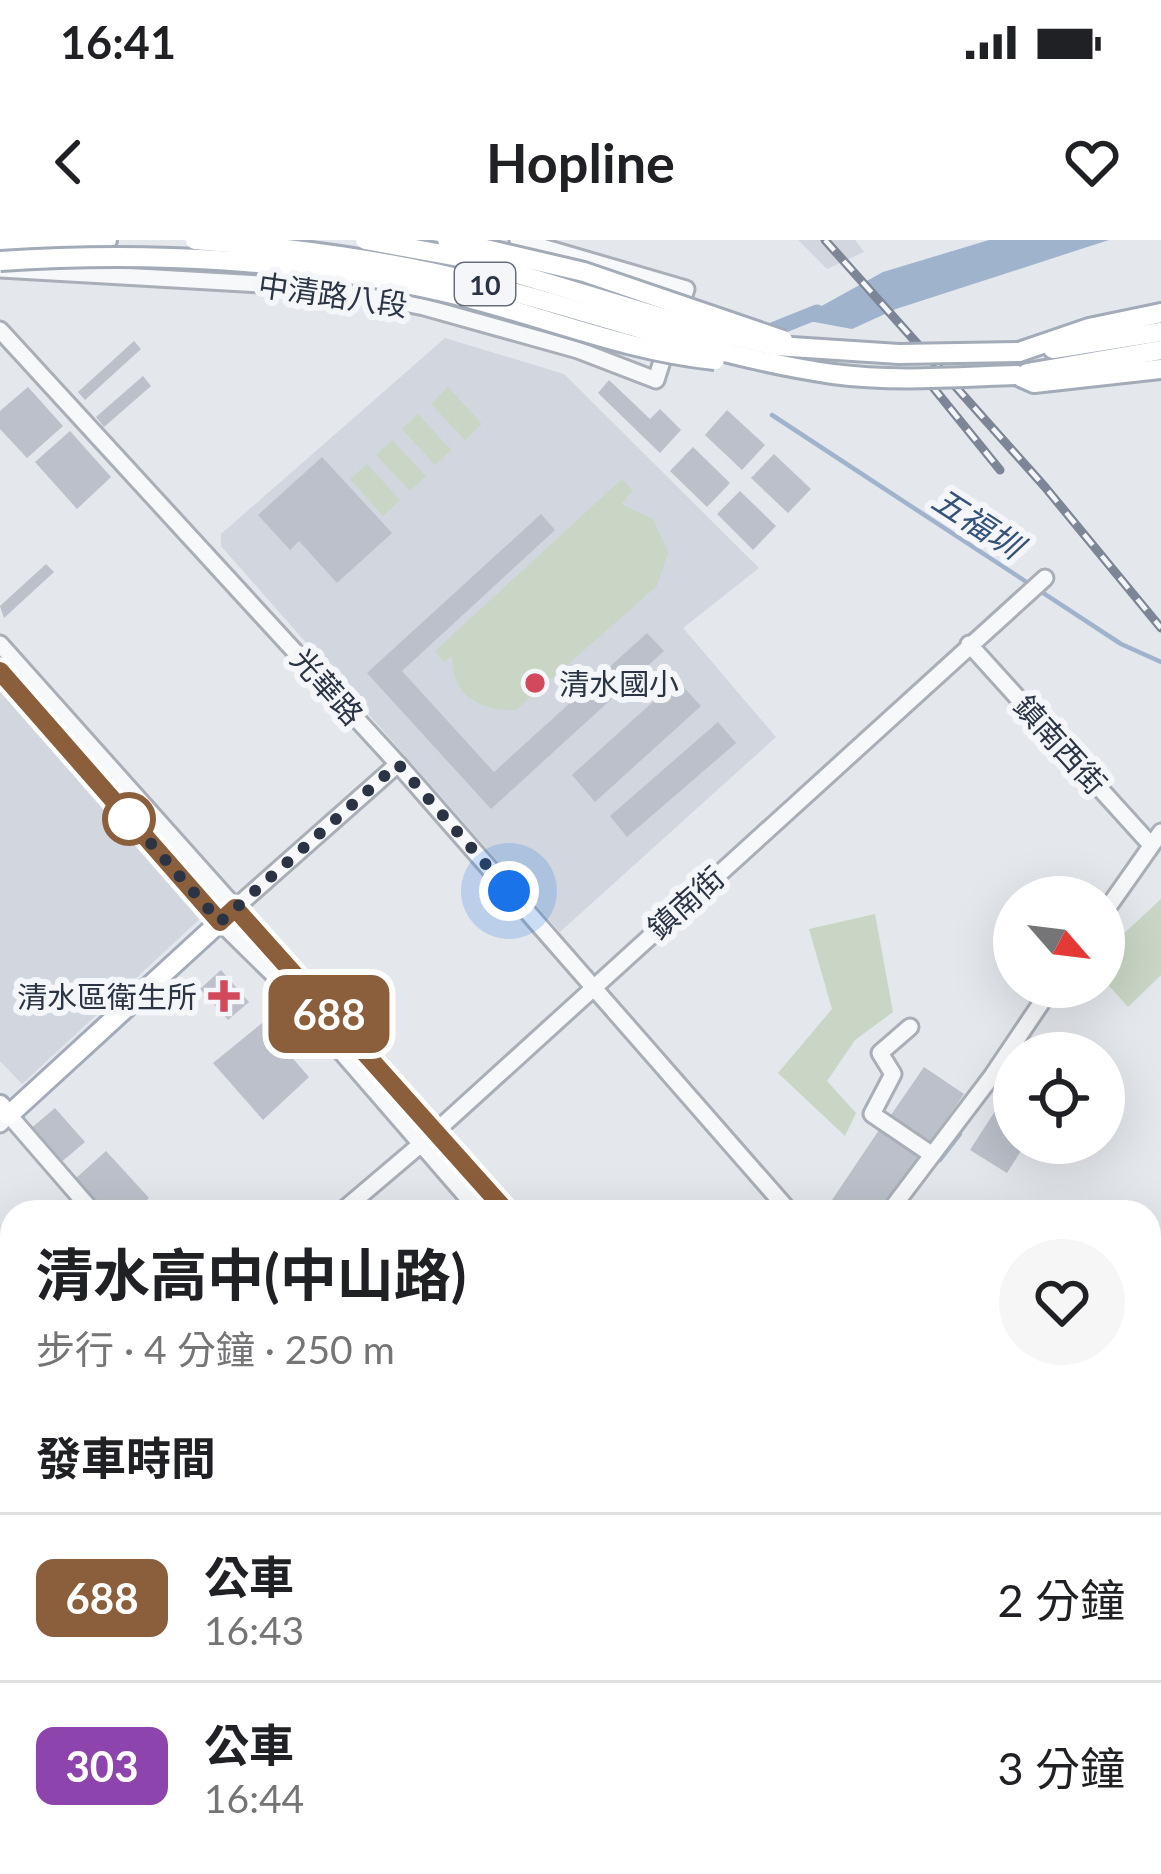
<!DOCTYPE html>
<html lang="zh-TW">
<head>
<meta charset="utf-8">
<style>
  body { margin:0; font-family:Lato,"Noto Sans TC",sans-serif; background:#f6f6f6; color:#202124; height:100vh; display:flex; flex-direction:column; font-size:45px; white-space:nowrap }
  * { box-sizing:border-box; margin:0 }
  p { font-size:39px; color:#757577 }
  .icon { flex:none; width:66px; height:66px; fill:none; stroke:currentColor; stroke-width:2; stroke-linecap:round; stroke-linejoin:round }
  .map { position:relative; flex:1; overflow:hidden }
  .drawer { position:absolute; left:0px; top:960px; width:1161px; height:675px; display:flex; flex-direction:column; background:#fff; border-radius:36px 36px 0 0; box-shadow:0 12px 48px #0002 }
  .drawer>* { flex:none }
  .badge { padding:0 24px; border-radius:18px; font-size:42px; line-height:78px }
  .needle { width:78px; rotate:118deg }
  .fabs { position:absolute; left:993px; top:636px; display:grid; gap:24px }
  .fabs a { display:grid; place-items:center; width:132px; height:132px; border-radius:50%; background:#fff; box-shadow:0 12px 48px #0002; font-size:60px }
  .you { position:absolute; width:60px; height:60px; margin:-30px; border:9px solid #fff; border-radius:50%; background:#1a73e8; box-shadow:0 0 0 18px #1a73e833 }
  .map>.badge { position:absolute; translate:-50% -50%; box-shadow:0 0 0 6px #fff }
  h2 { padding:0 36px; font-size:45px; line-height:108px }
  .round { display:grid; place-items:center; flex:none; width:126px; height:126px; border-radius:63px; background:#f6f6f6 }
  .headline { display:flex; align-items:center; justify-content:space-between; height:204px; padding:0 36px }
  h1 { font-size:57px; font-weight:700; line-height:90px }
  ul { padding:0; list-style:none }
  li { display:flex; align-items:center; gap:36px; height:168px; padding:0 36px; border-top:3px solid #e0e0e0 }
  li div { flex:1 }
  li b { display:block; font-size:45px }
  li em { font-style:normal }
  li .badge { min-width:132px; font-weight:700; text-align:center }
  .status { display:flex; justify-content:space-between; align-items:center; height:84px; padding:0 60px; background:#fff; direction:ltr }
  .status svg { height:33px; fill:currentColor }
  header { display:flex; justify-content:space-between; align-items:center; height:156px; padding:0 36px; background:#fff; font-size:54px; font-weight:700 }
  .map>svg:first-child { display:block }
  .built { fill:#d2d6de }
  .green { fill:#c9d6c5 }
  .water { fill:#9fb4cc }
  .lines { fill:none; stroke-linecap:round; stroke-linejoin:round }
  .stream { stroke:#9fb4cc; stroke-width:4.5 }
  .canal { stroke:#9fb4cc; stroke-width:15 }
  .building { fill:#bbc0ca }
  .minor-casing { stroke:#a9aeb7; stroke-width:21 }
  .major-casing { stroke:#a3abb8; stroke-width:24 }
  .minor { stroke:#f7f8fa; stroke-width:15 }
  .major { stroke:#fff; stroke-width:18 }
  .rail-casing { stroke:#7d8696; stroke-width:9 }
  .rail { stroke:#f4f6f9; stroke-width:4.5; stroke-dasharray:14; stroke-linecap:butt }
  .major-bridge-casing { stroke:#a3abb8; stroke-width:24; stroke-linecap:butt }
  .major-bridge { stroke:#fff; stroke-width:18 }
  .line-casing { stroke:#fff; stroke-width:27 }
  .line { stroke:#8b5e3c; stroke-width:18 }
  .walk { stroke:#2b3445; stroke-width:12; stroke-dasharray:0 21.6 }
  .poi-dot { fill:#d1495b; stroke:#f4f6f9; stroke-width:4.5 }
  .stop-dot { fill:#fff; stroke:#8b5e3c; stroke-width:6 }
  .labels { text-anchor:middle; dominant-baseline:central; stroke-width:12; stroke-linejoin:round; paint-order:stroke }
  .shield { fill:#f4f6f9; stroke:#676e7b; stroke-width:3 }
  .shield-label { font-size:27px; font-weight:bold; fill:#2b3445 }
  .street-label { font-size:30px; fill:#2b3445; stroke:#f4f6f9 }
  .poi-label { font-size:30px; fill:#2b3445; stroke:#f4f6f9; text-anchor:start }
  .water-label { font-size:33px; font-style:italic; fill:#34527a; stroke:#f4f6f9 }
</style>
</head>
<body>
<div class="status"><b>16:41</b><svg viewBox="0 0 49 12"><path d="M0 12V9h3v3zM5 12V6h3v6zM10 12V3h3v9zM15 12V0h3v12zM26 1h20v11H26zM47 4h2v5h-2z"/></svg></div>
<header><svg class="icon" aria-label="back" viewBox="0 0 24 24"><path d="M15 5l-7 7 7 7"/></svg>Hopline<svg class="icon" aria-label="heart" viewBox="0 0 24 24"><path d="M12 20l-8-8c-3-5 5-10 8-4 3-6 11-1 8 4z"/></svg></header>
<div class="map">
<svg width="1161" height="1634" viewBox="0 0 1161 1634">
  <rect width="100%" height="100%" fill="#e4e7ec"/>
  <g class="built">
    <polygon points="798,0 855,0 864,12 827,29"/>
    <polygon points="445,98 564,134 759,328 683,388 776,497 560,692 221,306 221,294"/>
    <polygon points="0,451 204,675 22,844 0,821"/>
  </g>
  <g class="green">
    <polygon points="448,147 482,184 465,200 431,164"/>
    <polygon points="418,174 451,210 435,225 402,189"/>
    <polygon points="392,200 426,236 410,251 376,215"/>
    <polygon points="367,224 400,260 383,276 350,239"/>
    <path d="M622,239L633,250L621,264L653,279L668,312L657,346L516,470C479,471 452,456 452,416L444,422L435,411Z"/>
    <polygon points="1161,659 1161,735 1128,767 1104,740 1104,712"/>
    <polygon points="875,674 893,772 855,800 827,841 856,873 845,896 778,833 832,769 809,689"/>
    <polygon points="0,1449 12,1465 12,1623 39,1623 32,1634 0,1634"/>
  </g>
  <polygon class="water" points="989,0 1109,0 896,69 852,89 798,79 883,32"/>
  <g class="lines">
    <g class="stream">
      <polyline points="772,175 1121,404 1161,422"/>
      <polyline points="940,920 960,894"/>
      <polyline points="353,1623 357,1634"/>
    </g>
    <g class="canal">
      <polyline points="563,30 585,44 647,62"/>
      <polyline points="762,94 817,72"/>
    </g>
  </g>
  <g class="building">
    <polygon points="134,101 141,109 85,160 78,152"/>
    <polygon points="143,136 151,146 104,187 96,177"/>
    <polygon points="609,140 650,179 660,169 681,190 660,213 598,153"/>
    <polygon points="28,147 63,186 27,218 0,189 0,171"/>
    <polygon points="727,170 765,205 742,230 705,195"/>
    <polygon points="70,191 111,237 77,269 35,222"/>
    <polygon points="693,207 730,243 707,267 670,231"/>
    <polygon points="774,214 811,249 788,273 751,238"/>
    <polygon points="322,217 392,293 337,343 299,301 290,310 258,275"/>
    <polygon points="740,251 776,286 753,310 717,274"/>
    <polygon points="541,274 555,290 402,431 494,532 647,393 664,411 491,569 367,433"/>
    <polygon points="46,324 54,332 4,378 0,366"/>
    <polygon points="677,440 701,466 595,562 572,535"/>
    <polygon points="718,482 736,503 627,597 610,576"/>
    <polygon points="221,730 249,762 228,780 200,749"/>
    <polygon points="262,783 309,837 263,880 213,823"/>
    <polygon points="924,827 964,854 931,902 891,875"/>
    <polygon points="55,868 85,902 59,924 29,890"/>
    <polygon points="995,871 1014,883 1014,903 1026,903 1007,933 970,910"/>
    <polygon points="879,890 918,917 880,972 824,972"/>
    <polygon points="106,911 149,958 134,972 105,972 75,939"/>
    <polygon points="163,1623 198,1623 203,1631 146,1634"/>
    <polygon points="950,1623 1013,1623 1002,1634 960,1634"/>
  </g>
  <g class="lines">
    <g class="minor-casing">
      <g id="minor">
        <polyline points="518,0 686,49 678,74"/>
        <polyline points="0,29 328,48 424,67 578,110 656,140 668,102"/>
        <polyline points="0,90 398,524 790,972"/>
        <polyline points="0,404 507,972"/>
        <polyline points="969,404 1151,605"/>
        <polyline points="0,431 220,682 278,739 480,972"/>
        <polyline points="235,668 398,524"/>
        <polyline points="1104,673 1161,592"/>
        <polyline points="910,787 880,813 893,834 872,874 931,914"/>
        <polyline points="0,884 9,875 93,972"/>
        <polyline points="341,972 434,893 1045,338"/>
        <polyline points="889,972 992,836 1052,747"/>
        <polyline points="1161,1052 1155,1092 1161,1167"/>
        <polyline points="0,1270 12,1259"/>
        <polyline points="0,1308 12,1325"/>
        <polyline points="1149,1421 1161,1410"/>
        <polyline points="227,1623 235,1634"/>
        <polyline points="1068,1623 1077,1634"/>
        <polyline points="1095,1623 1105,1634"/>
        <polyline points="409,1634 412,1623"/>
        <polyline points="637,1634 650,1623"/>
        <polyline points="910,1634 922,1623"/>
      </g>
    </g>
    <g class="major-casing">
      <g id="major">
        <polyline points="0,3 107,0"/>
        <polyline points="1053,109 1161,92"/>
        <polyline points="1019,112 1089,88 1161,73"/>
        <polyline points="1027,133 1161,110"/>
        <polyline points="1016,135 1034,143 1161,129"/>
        <polyline points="0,865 9,875 235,668"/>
        <polyline points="0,1490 12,1516"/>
        <polyline points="0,1563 12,1548"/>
      </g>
    </g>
    <use href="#minor" class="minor"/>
    <use href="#major" class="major"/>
    <g class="rail-casing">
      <g id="rail">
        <polyline points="825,0 1045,247 1161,388"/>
        <polyline points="932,146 1000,230"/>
      </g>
    </g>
    <use href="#rail" class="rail"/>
    <g class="major-bridge-casing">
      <g id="major-bridge">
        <path d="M195,0C293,8 390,20 486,45C602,74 714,117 833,134C893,142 956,137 1016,135"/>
        <polyline points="365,0 464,18 694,87 776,106 899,114 1019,112"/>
        <polyline points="447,0 584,32 783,100"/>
        <path d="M0,21C147,11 304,19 448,53C538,74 623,111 715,120"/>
      </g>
    </g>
    <use href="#major-bridge" class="major-bridge"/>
  </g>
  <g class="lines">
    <g class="line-casing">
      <polyline id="line" points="0,431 220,682 235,668 507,972"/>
    </g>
    <use href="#line" class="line"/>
    <polyline class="walk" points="129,579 126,575 220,682 398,524 509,651"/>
  </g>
  <g class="poi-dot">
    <circle cx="535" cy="443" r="12"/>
    <path d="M218 738h12v12h12v12h-12v12h-12v-12h-12v-12h12z"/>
  </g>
  <circle class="stop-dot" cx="129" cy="579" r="24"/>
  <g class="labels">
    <rect class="shield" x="455" y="23" width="60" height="42" rx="9"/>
    <g class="shield-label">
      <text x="485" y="44">10</text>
    </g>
    <g class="street-label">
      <text transform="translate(333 54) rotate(8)">中清路八段</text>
      <text transform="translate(328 446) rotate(48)">光華路</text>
      <text transform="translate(1061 504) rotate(48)">鎮南西街</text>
      <text transform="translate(685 662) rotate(-42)">鎮南街</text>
    </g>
    <g class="poi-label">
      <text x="559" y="443">清水國小</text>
      <text x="197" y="756" text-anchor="end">清水區衛生所</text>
    </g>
    <g class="water-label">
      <text transform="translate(978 282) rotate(33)">五福圳</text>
    </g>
  </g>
</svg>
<div class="fabs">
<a><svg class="needle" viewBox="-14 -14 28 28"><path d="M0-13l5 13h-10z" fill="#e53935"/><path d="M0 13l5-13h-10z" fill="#757577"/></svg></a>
<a><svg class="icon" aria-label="locate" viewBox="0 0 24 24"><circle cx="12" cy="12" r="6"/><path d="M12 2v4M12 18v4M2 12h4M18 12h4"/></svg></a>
</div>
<div class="you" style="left:509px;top:651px"></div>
<b class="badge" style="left:329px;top:774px;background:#8b5e3c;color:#fff">688</b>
<section class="drawer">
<div class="headline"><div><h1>清水高中(中山路)</h1><p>步行 · 4 分鐘 · 250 m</p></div><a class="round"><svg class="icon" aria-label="heart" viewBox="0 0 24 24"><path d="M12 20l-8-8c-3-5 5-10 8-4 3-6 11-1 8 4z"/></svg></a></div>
<h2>發車時間</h2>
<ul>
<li><span class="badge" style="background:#8b5e3c;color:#fff">688</span><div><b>公車</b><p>16:43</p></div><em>2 分鐘</em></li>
<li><span class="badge" style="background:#8e44ad;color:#fff">303</span><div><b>公車</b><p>16:44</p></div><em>3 分鐘</em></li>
</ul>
</section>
</div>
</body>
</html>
